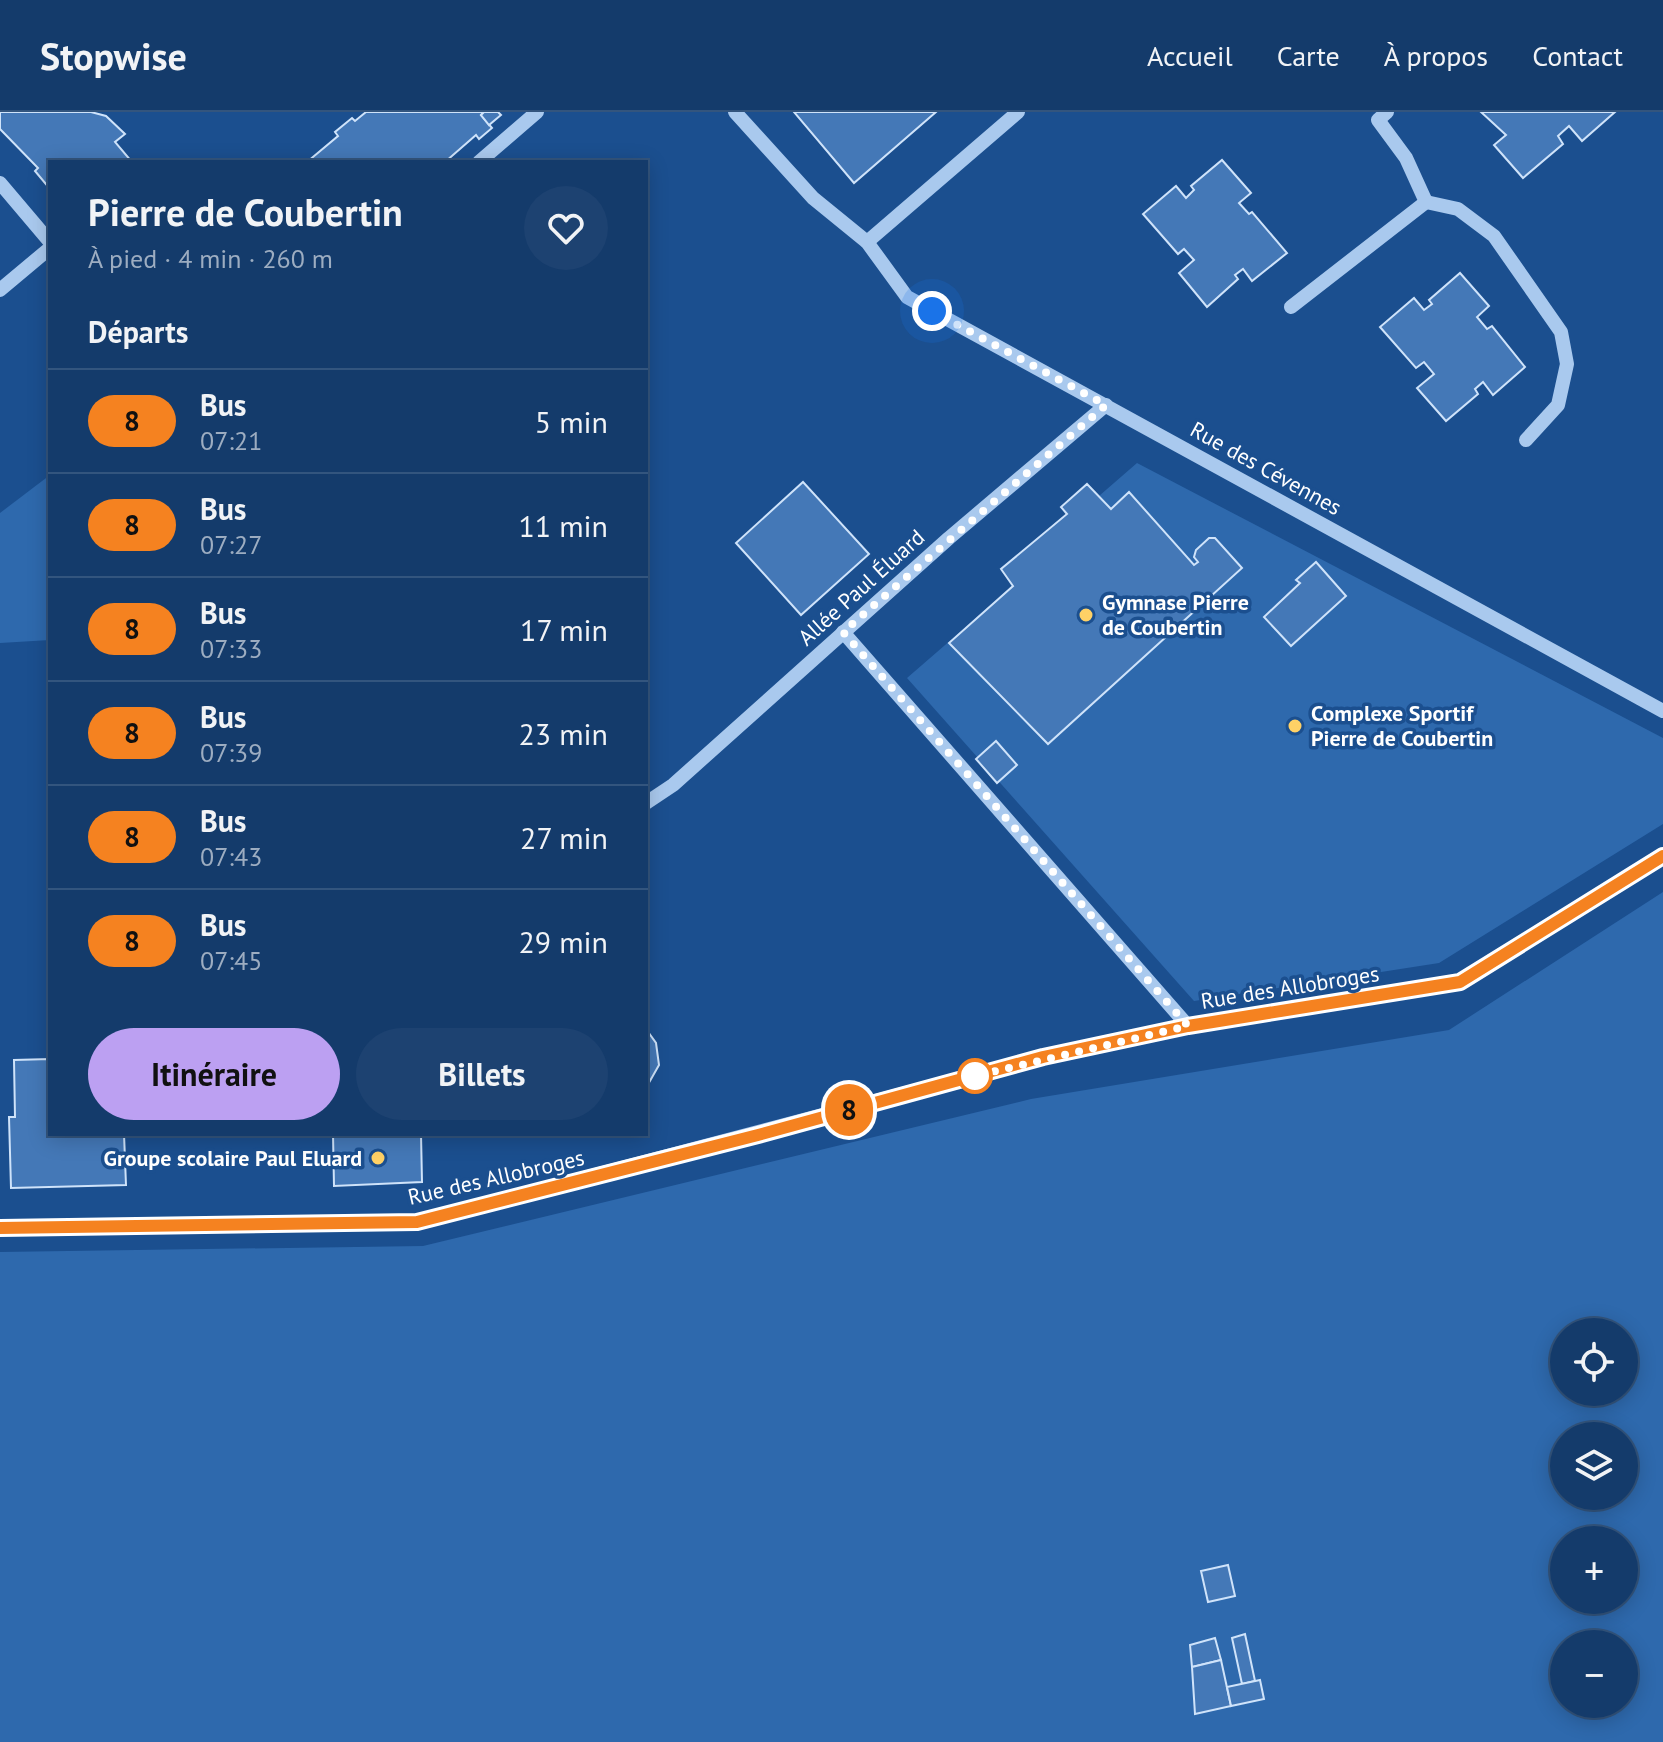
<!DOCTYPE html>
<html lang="fr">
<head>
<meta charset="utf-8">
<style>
  body { margin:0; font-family:"PT Sans",sans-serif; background:#1d4271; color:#f1f3f6; height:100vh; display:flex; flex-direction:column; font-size:30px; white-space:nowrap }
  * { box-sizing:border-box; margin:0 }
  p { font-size:26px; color:#9dadc1 }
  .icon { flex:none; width:44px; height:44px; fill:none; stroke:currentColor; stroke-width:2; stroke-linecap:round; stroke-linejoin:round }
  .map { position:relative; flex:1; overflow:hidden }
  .details { position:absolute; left:48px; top:48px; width:600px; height:976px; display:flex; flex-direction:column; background:#143b6b; border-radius:0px; box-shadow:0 4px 20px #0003,0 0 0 2px #33557e }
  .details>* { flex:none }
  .badge { padding:0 16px; border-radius:26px; font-size:28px; line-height:52px }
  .controls { position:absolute; left:1550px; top:1206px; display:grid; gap:16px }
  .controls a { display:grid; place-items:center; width:88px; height:88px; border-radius:50%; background:#143b6b; box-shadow:0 4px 20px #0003,0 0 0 2px #33557e; font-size:40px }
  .you { position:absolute; width:40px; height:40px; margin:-20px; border:6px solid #fff; border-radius:50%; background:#1a73e8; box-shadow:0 0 0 12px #1a73e833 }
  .map>.badge { position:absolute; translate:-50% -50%; box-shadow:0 0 0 4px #fff }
  h2 { padding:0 40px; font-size:30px; line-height:72px }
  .round { display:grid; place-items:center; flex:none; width:84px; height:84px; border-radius:42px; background:#1d4271 }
  .head { display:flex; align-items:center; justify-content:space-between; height:136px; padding:0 40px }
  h1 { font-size:38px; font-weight:700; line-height:60px }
  .cta { display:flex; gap:16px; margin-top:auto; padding:16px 40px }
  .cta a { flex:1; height:92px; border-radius:48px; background:#bca0f2; color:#111; font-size:32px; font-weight:700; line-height:92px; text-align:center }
  .cta a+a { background:#1d4271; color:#f1f3f6 }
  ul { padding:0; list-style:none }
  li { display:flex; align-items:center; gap:24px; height:104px; padding:0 40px; border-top:2px solid #33557e }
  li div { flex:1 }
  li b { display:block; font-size:30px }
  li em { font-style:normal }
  li .badge { min-width:88px; font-weight:700; text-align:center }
  header { display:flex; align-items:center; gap:48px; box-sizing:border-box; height:112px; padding:0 40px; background:#143b6b; border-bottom:2px solid #33557e }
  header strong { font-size:38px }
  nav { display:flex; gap:44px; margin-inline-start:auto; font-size:28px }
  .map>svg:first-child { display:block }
  .green { fill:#2e69ad; fill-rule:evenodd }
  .building { fill:#4478b7; stroke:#cfe3fa; stroke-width:2 }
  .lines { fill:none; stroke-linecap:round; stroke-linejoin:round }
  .minor { stroke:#a9c9ee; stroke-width:14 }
  .line-casing { stroke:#fff; stroke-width:18 }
  .line { stroke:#f58220; stroke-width:12 }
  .walk { stroke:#fff; stroke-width:8; stroke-dasharray:0 14.4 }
  .poi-dot { fill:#ffd166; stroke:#1b4f8f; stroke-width:3 }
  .stop-dot { fill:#fff; stroke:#f58220; stroke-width:4 }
  .labels { text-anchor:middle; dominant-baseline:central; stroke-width:7; stroke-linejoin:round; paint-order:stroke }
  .street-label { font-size:22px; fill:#fff; stroke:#1b4f8f }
  .poi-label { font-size:22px; font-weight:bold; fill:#fff; stroke:#1b4f8f; text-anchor:start }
</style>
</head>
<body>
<header>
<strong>Stopwise</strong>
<nav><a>Accueil</a><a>Carte</a><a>À propos</a><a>Contact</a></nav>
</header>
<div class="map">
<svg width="1663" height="1630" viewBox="0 0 1663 1630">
  <rect width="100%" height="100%" fill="#1b4f8f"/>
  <g class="green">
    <polygon points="1137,351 1663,626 1663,712 1439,851 1194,889 907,566 1012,475 1001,457 1066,402 1061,395 1087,372 1099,384"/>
    <polygon points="50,363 50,528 0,531 0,401"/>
    <path d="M1663,780V1630H0V1140L423,1134L1031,987L1449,918ZM1564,1220H1624V1280H1564ZM1564,1324H1624V1384H1564ZM1564,1428H1624V1488H1564ZM1564,1532H1624V1592H1564Z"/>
  </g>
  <g class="building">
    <polygon points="0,0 91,0 106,4 125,22 115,30 132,50 50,50 50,77 35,59 38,56 0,17"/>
    <polygon points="366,0 484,0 481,3 492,16 479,27 476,23 445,50 307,50 338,24 335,20 352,6 355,9"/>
    <polygon points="484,0 498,0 501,3 489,13 481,3"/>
    <polygon points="794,0 936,0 854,71"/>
    <polygon points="1481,0 1615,0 1582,29 1569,14 1558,24 1563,32 1523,66 1494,33 1506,23"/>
    <polygon points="1222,48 1251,81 1239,91 1249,102 1252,100 1287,141 1252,169 1243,157 1235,163 1238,167 1207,195 1179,161 1194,148 1184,137 1178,142 1143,102 1176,74 1186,86 1194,78 1191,74"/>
    <polygon points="1460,161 1489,194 1477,205 1487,217 1492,214 1525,255 1493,283 1483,270 1475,277 1478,282 1446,309 1417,276 1434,262 1424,250 1416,256 1380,215 1414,186 1424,198 1432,192 1429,188"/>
    <polygon points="803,370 869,442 801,503 736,431"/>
    <polygon points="1087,372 1111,397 1129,380 1194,453 1198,450 1194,445 1196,438 1209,426 1215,426 1242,456 1048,632 949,531 1013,474 1001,457 1067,402 1061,395"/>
    <polygon points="1316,450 1346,484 1291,534 1264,505 1300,471 1296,468"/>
    <polygon points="996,629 1017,653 997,671 976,647"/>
    <polygon points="646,917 656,931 659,953 646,976"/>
    <polygon points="50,947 50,1022 124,1022 126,1073 11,1076 9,1005 15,1005 14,948"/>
    <polygon points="333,1022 421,1022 422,1070 334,1074"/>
    <polygon points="1228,1453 1235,1484 1208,1490 1201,1459"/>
    <polygon points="1245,1522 1255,1569 1242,1572 1232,1526"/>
    <polygon points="1215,1526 1221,1548 1192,1555 1190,1533"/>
    <polygon points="1221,1548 1231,1594 1195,1602 1192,1555"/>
    <polygon points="1260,1568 1264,1587 1231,1594 1227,1575"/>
  </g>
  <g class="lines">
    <g class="minor">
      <polyline points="735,0 813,86 867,130 907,185 1663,599"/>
      <polyline points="479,50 537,0"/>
      <polyline points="0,71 50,130"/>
      <polyline points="1426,90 1458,97 1494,124 1561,220 1567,252 1558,293 1526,328"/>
      <polyline points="867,130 1018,0"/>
      <polyline points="0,178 50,136"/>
      <polyline points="1291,195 1426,90 1406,46 1378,8 1387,0"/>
      <polyline points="843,520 1188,914"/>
      <polyline points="646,691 673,673 949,426 1106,293"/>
      <polyline points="0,1117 417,1110 1043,945 1188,914 1460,870 1663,744"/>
    </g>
  </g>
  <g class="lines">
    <g class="line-casing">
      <polyline id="line" points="0,1116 417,1110 758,1023 1043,945 1188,914 1460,870 1663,744"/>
    </g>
    <use href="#line" class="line"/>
    <polyline class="walk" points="932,199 1106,293 843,520 1188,914 975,964"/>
  </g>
  <g class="poi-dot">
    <circle cx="1086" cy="503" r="8"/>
    <circle cx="1295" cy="614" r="8"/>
    <circle cx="378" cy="1046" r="8"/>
  </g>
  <circle class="stop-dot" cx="975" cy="964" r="16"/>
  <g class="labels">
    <g class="street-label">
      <text transform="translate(1266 356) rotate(29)">Rue des Cévennes</text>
      <text transform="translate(861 475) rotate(-42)">Allée Paul Éluard</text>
      <text transform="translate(1290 875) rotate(-9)">Rue des Allobroges</text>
      <text transform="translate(496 1065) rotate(-13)">Rue des Allobroges</text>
    </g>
    <g class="poi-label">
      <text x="1102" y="490">Gymnase Pierre<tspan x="1102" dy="25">de Coubertin</tspan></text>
      <text x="1311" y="601">Complexe Sportif<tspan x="1311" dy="25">Pierre de Coubertin</tspan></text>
      <text x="362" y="1046" text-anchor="end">Groupe scolaire Paul Eluard</text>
    </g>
  </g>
</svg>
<div class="controls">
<a><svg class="icon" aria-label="locate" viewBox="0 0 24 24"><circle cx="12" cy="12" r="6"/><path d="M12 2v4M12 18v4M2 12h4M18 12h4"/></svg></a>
<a><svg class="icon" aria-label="layers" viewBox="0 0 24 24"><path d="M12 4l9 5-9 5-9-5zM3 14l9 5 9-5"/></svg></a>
<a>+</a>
<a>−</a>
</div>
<div class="you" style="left:932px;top:199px"></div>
<b class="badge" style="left:849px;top:998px;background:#f58220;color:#111">8</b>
<section class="details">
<div class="head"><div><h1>Pierre de Coubertin</h1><p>À pied · 4 min · 260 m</p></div><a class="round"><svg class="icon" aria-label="heart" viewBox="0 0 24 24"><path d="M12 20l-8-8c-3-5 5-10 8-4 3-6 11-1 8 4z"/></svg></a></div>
<h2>Départs</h2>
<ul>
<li><span class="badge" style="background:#f58220;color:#111">8</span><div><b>Bus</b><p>07:21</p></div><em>5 min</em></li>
<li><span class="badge" style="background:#f58220;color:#111">8</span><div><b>Bus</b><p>07:27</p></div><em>11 min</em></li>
<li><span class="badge" style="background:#f58220;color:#111">8</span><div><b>Bus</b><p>07:33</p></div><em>17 min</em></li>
<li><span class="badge" style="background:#f58220;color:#111">8</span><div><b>Bus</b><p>07:39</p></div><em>23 min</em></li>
<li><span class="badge" style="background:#f58220;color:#111">8</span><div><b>Bus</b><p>07:43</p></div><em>27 min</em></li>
<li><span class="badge" style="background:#f58220;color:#111">8</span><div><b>Bus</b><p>07:45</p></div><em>29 min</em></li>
</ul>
<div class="cta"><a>Itinéraire</a><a>Billets</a></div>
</section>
</div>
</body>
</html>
